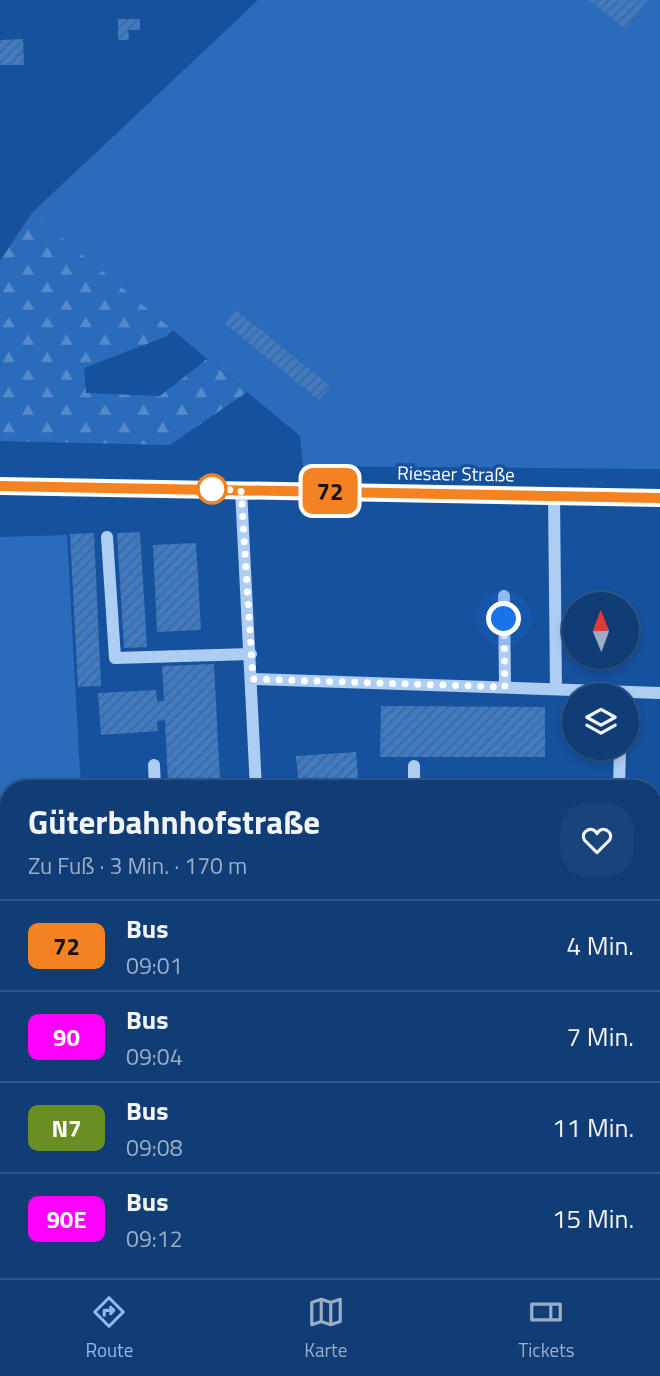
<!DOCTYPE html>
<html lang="de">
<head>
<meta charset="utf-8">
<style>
  body { margin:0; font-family:"Titillium Web",sans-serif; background:#19447b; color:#f1f3f6; height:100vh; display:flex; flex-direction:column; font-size:26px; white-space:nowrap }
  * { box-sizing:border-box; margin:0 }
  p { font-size:23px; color:#9caec5 }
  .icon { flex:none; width:38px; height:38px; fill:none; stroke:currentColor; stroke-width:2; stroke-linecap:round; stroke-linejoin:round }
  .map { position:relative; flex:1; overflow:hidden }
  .drawer { position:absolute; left:0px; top:780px; width:662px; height:499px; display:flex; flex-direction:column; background:#103d76; border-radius:28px 28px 0 0; box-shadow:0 4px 10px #0003,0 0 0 2px #305688 }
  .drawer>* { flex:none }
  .badge { padding:0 14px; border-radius:10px; font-size:24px; line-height:46px }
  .needle { width:46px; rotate:359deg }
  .fabs { position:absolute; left:562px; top:592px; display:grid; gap:14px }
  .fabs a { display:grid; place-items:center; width:77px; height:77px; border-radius:50%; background:#103d76; box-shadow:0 4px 10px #0003,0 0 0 2px #305688; font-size:35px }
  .you { position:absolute; width:35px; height:35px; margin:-18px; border:5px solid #fff; border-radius:50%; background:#1a73e8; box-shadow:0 0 0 10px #1a73e833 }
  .map>.badge { position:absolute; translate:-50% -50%; box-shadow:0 0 0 4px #fff }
  .round { display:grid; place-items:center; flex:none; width:74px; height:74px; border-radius:28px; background:#19447b }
  .headline { display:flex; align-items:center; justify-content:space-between; height:119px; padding:0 28px }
  h1 { font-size:33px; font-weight:700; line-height:52px }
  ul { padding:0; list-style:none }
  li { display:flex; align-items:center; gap:21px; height:91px; padding:0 28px; border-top:2px solid #305688 }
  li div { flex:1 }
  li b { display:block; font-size:26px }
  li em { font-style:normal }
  li .badge { min-width:77px; font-weight:700; text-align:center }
  .menu { display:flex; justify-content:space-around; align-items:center; height:98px; border-top:2px solid #305688; background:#103d76; font-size:19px; color:#9caec5 }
  .menu a { display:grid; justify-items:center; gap:4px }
  .menu .current { color:#90b9f0 }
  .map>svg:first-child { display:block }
  .forest { fill:url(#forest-firs) }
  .garden { fill:#2a6bbc }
  .building { fill:url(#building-hatch) }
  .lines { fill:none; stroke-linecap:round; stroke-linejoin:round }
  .minor { stroke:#aecdf3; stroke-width:12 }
  .major { stroke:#fafcff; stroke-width:18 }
  .rail-casing { stroke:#fff; stroke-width:8 }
  .rail { stroke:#16519e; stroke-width:5; stroke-dasharray:16; stroke-linecap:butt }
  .line-casing { stroke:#fff; stroke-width:16 }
  .line { stroke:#f58220; stroke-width:10 }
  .walk { stroke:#fff; stroke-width:7; stroke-dasharray:0 12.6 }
  .stop-dot { fill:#fff; stroke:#f58220; stroke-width:3.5 }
  .labels { text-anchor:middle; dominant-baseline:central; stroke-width:7; stroke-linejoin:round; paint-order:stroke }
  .street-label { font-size:19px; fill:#fff; stroke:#16519e }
</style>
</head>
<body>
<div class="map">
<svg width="660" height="1278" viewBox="0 0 660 1278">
  <defs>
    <pattern id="forest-firs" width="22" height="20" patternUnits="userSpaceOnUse" patternTransform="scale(1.75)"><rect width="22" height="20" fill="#2a6bbc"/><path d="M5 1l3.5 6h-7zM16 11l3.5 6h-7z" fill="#5589c9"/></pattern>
    <pattern id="building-hatch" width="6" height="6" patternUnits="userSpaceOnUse" patternTransform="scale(1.75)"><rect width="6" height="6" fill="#3f7ac4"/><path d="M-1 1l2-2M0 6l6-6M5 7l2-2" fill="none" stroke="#45658e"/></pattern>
  </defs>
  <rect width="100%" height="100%" fill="#16519e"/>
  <polygon class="forest" points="85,163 203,307 165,337 84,368 86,393 160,396 207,359 247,392 170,445 0,441 0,261 32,213"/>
  <g class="garden">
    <polygon points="258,0 660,0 660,469 303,466 300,436 32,213"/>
    <polygon points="67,535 81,789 9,789 9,1029 0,1029 0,537"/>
  </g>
  <g class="building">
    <polygon points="589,0 648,0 625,29"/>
    <polygon points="118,19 140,19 140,30 128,30 129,40 118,40"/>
    <polygon points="23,39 24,65 0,65 0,40"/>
    <polygon points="236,310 330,386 319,400 225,324"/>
    <polygon points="140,532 147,647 124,648 117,533"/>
    <polygon points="94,533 101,686 78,687 70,534"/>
    <polygon points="196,543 201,630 157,632 153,545"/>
    <polygon points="214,664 220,779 168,782 165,720 157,721 158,731 101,735 98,693 156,690 157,701 164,701 162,666"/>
    <polygon points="381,706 545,707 545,757 380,757"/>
    <polygon points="356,752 359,789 299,789 296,756"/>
    <rect x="653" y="862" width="7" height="141"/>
  </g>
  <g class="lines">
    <g class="minor">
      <polyline points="241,490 256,789"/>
      <polyline points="554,496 556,689"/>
      <polyline points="107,537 115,658 251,654"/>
      <polyline points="504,596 505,687"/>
      <polyline points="252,679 660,693"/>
      <polyline points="154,765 155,789"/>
      <polyline points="414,766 414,789"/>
      <polyline points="619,789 620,747"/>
      <polyline points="653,800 660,800"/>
      <polyline points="653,846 660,846"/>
      <polyline points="653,1024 660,1024"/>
      <polyline points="0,1088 9,1086"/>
      <polyline points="653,1092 660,1090"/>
    </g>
    <polyline class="major" points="0,486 660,498"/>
    <g class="rail-casing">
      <g id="rail">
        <polyline points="0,1158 9,1158"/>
        <polyline points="653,1158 660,1158"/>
        <polyline points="0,1173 9,1173"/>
        <polyline points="653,1173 660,1173"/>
        <polyline points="0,1263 9,1263"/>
        <polyline points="653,1264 660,1264"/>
      </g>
    </g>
    <use href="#rail" class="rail"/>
  </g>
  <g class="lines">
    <g class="line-casing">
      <polyline id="line" points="0,486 660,498"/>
    </g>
    <use href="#line" class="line"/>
    <polyline class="walk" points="212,489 202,489 241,490 253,679 505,687 504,619"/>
  </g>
  <circle class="stop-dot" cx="212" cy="489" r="14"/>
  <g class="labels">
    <g class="street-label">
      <text transform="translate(456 473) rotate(1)">Riesaer Straße</text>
    </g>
  </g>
</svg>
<div class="fabs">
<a><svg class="needle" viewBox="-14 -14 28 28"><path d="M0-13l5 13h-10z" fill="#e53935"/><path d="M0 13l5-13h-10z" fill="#9caec5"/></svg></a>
<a><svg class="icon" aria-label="layers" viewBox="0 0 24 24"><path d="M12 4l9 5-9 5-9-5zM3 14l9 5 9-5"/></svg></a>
</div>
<div class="you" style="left:504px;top:619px"></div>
<b class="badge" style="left:330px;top:491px;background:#f58220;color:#111">72</b>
<section class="drawer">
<div class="headline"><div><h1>Güterbahnhofstraße</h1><p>Zu Fuß · 3 Min. · 170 m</p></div><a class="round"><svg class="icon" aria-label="heart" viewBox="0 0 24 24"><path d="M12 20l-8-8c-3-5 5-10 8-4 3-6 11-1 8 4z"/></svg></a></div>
<ul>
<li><span class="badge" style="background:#f58220;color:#111">72</span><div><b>Bus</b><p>09:01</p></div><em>4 Min.</em></li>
<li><span class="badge" style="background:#f0f;color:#fff">90</span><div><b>Bus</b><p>09:04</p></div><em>7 Min.</em></li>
<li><span class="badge" style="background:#6b8e23;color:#fff">N7</span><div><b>Bus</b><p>09:08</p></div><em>11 Min.</em></li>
<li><span class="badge" style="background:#f0f;color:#fff">90E</span><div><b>Bus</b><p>09:12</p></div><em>15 Min.</em></li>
</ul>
</section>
</div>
<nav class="menu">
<a class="current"><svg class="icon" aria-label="directions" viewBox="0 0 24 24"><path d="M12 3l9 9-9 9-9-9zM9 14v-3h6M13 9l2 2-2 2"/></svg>Route</a>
<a><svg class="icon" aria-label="map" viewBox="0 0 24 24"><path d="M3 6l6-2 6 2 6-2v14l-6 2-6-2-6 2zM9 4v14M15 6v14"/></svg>Karte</a>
<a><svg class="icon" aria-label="tickets" viewBox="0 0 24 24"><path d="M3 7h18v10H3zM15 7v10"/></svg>Tickets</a>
</nav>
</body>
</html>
